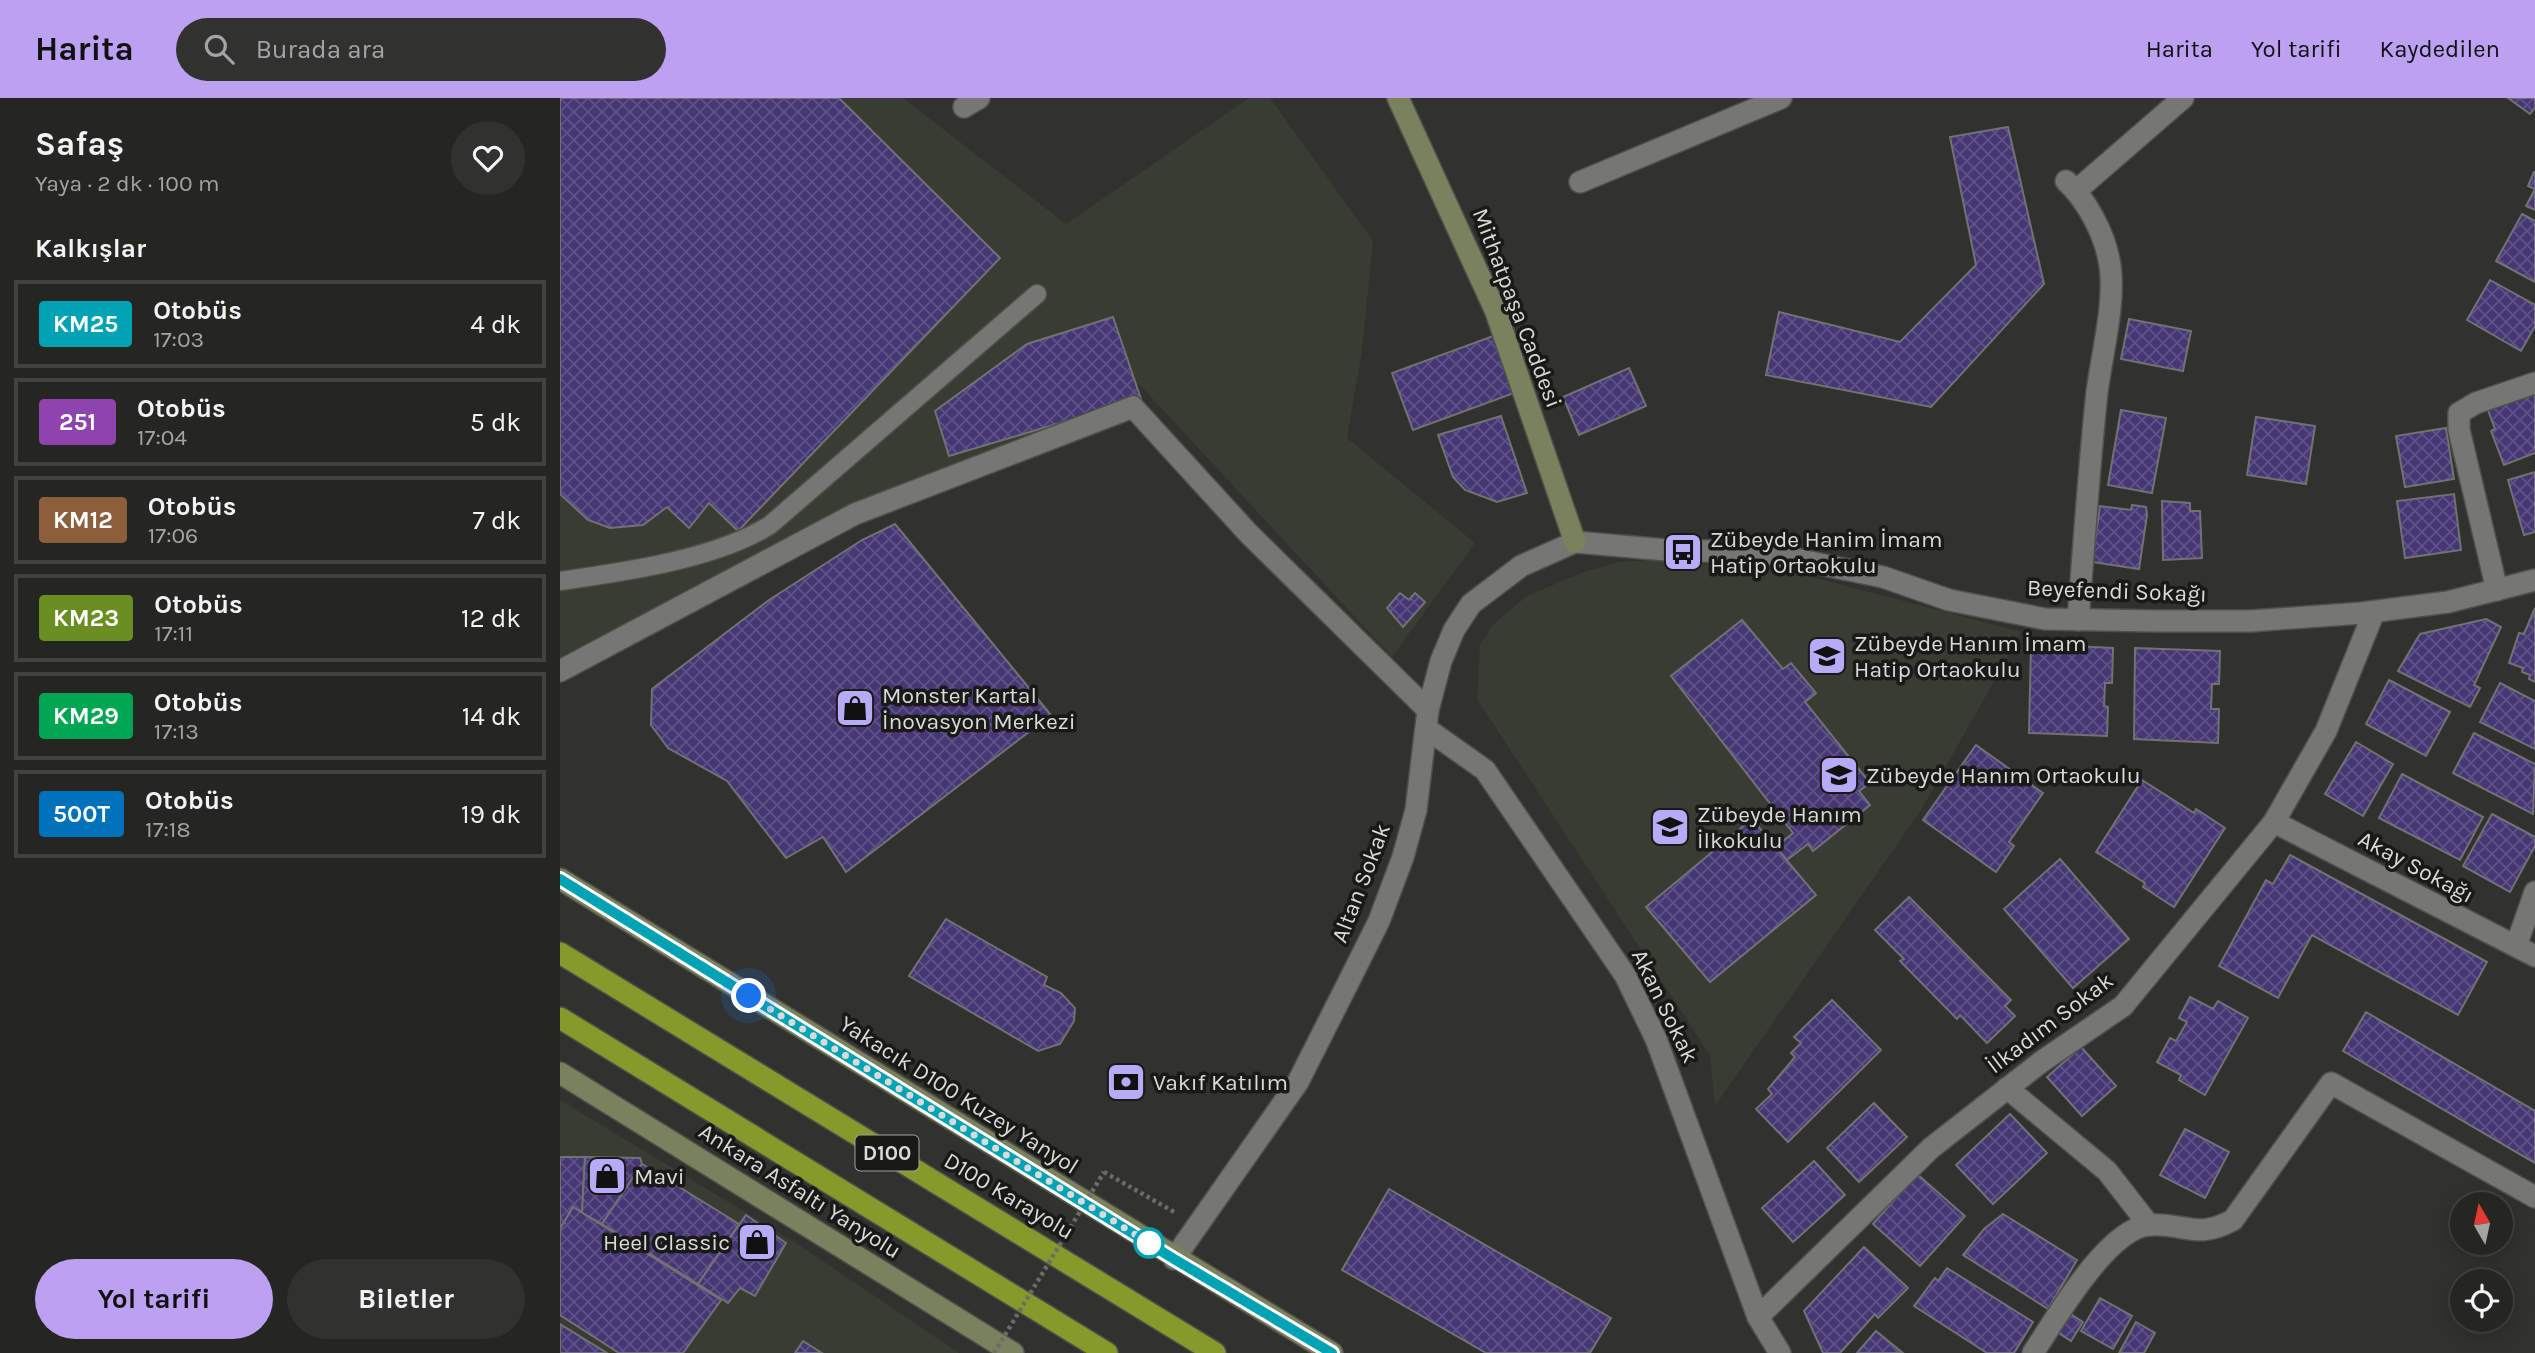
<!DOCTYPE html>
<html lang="tr">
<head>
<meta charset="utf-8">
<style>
  body { margin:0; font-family:Karla,sans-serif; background:#31322f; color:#f1f3f6; height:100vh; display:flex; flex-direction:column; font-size:26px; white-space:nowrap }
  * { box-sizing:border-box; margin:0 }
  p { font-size:23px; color:#a3a5a5 }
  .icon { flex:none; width:38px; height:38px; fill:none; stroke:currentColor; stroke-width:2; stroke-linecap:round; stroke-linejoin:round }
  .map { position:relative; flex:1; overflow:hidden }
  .drawer { display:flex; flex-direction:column; background:#252622; width:560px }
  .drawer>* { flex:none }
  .badge { padding:0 14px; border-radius:5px; font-size:24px; line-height:46px }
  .needle { width:46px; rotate:351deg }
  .tools { position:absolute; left:1890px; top:1094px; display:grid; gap:14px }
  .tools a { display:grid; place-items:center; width:63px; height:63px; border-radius:50%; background:#252622; box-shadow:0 4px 18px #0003,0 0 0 2px #424340; font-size:35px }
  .you { position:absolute; width:35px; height:35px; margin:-18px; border:5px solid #fff; border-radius:50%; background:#1a73e8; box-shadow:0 0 0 10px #1a73e833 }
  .map>.badge { position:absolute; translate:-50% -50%; box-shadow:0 0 0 4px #fff }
  h2 { padding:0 35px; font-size:26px; line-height:63px }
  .round { display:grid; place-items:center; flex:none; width:74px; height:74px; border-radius:37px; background:#31322f }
  .summary { display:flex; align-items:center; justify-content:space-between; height:119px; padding:0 35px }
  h1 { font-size:33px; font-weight:700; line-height:52px }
  .button { display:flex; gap:14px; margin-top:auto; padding:14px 35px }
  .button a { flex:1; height:80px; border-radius:42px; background:#bca0f2; color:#111; font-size:28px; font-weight:700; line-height:80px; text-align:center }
  .button a+a { background:#31322f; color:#f1f3f6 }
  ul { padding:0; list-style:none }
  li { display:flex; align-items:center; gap:21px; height:88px; margin:0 14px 10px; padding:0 21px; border:4px solid #424340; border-radius:0px }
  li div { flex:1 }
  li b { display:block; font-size:26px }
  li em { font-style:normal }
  li .badge { min-width:77px; font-weight:700; text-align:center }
  header { display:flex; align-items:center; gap:42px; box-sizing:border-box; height:98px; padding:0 35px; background:#bca0f2; color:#111 }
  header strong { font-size:33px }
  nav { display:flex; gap:38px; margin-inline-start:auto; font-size:24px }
  .search { width:490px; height:63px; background:#31322f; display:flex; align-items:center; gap:18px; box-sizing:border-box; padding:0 24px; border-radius:38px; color:#a3a5a5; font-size:26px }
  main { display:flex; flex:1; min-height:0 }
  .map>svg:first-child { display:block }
  .built { fill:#393c32 }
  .building { fill:url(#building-cross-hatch); stroke:#717176; stroke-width:2 }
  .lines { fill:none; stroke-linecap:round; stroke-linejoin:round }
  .lane-casing { stroke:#4f504c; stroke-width:21 }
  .street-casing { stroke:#4f504c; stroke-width:24 }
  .secondary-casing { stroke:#4f504c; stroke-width:24 }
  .highway-casing { stroke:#4f504c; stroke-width:24 }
  .path { stroke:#6b6c68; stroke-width:4.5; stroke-dasharray:3.5 3.5; stroke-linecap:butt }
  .lane { stroke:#767773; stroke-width:18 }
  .street { stroke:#767773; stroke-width:21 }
  .secondary { stroke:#7a825d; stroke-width:21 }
  .highway { stroke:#849a2a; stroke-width:21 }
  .path-bridge { stroke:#6b6c68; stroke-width:4.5; stroke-dasharray:3.5 3.5; stroke-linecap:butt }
  .line-casing { stroke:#fff; stroke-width:16 }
  .line { stroke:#00a3b4; stroke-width:10 }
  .walk { stroke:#dadbd8; stroke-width:7; stroke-dasharray:0 12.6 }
  .stop-dot { fill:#fff; stroke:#00a3b4; stroke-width:3.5 }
  .labels { text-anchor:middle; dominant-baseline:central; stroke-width:7; stroke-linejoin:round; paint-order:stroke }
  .shield { fill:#191918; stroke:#a0a19e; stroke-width:2 }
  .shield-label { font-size:21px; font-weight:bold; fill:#dadbd8 }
  .street-label { font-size:23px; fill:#dadbd8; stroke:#191918 }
  .poi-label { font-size:23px; fill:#dadbd8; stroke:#191918; text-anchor:start }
</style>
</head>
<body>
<header>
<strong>Harita</strong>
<div class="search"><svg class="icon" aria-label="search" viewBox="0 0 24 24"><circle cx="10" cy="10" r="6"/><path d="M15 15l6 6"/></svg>Burada ara</div>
<nav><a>Harita</a><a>Yol tarifi</a><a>Kaydedilen</a></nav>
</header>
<main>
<section class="drawer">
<div class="summary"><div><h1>Safaş</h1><p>Yaya · 2 dk · 100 m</p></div><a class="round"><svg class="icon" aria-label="heart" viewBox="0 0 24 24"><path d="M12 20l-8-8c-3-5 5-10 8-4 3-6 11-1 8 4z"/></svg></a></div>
<h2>Kalkışlar</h2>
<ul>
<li><span class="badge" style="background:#00a3b4;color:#fff">KM25</span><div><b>Otobüs</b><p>17:03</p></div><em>4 dk</em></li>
<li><span class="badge" style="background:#8e44ad;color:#fff">251</span><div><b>Otobüs</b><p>17:04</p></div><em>5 dk</em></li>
<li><span class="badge" style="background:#8b5e3c;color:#fff">KM12</span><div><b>Otobüs</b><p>17:06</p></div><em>7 dk</em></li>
<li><span class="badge" style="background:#6b8e23;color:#fff">KM23</span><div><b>Otobüs</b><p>17:11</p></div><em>12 dk</em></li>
<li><span class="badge" style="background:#00a651;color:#fff">KM29</span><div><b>Otobüs</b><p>17:13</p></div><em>14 dk</em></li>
<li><span class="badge" style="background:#0072bc;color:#fff">500T</span><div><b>Otobüs</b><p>17:18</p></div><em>19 dk</em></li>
</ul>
<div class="button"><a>Yol tarifi</a><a>Biletler</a></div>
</section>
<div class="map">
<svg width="1975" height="1255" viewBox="0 0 1975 1255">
  <defs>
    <pattern id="building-cross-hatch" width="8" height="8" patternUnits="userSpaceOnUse" patternTransform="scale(1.75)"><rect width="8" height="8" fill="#443774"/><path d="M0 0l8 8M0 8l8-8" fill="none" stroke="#5e5387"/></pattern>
  </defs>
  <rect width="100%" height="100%" fill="#31322e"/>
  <g class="built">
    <polygon points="0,0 343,0 506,126 689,0 710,0 813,143 802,253 787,340 915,445 832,559 579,286 0,563"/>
    <polygon points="1099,462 1229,473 1462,534 1361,712 1155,1008 1150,957 917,601 920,547 933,527 967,498 1024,474 1059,464"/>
    <polygon points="0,1002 236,1145 399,1255 0,1255"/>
  </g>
  <g class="building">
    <polygon points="0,0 279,0 440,160 178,433 149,405 129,430 107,409 83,427 50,430 28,422 0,396"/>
    <polygon points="1948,0 1975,0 1975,10 1970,16"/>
    <polygon points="1448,29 1484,186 1371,309 1206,277 1219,214 1340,244 1416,167 1390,39"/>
    <polygon points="1974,74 1975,74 1975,112 1966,108 1975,91 1968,88"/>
    <polygon points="1962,116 1975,123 1975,184 1936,163"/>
    <polygon points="1930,182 1975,207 1975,228 1961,253 1907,222"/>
    <polygon points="553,219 581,301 389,358 375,313 467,246"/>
    <polygon points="1569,221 1631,233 1623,273 1561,261"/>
    <polygon points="936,237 957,294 853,332 832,275"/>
    <polygon points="1069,270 1086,308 1019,337 1003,299"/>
    <polygon points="1975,294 1975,355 1944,367 1931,333 1935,331 1928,312"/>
    <polygon points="1561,312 1606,320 1592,395 1548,387"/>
    <polygon points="941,318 967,395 937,404 905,392 893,379 878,337"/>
    <polygon points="1696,319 1755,328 1746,386 1687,377"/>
    <polygon points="1886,330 1894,381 1845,389 1836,338"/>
    <polygon points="1975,374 1975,434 1964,437 1948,382"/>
    <polygon points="1894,396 1901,452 1845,460 1837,403"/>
    <polygon points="1602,403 1630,405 1630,413 1640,413 1642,460 1603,462"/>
    <polygon points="1572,407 1586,409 1587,417 1579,471 1532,464 1540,408 1571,412"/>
    <polygon points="335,426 491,617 286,774 263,739 226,760 167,683 108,650 91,627 92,591 209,502 302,442"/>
    <polygon points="840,495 849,502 855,495 865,504 843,529 827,510"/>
    <polygon points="1975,510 1975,584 1969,581 1970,577 1962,574 1963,570 1949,565 1959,535 1964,536"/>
    <polygon points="1926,521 1941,529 1914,587 1920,590 1910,609 1838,573 1860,536"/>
    <polygon points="1182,522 1223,571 1231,565 1256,595 1245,604 1310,685 1299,693 1310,707 1253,753 1248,746 1227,762 1216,749 1233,735 1111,578"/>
    <polygon points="1471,546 1553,550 1552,585 1545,585 1544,608 1548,609 1547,638 1469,635"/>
    <polygon points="1575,550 1660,553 1659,586 1652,586 1651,611 1659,611 1658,645 1574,641"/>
    <polygon points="1829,582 1890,614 1866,658 1806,626"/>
    <polygon points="1940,585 1975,603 1975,651 1920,624"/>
    <polygon points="1914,635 1975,666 1973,716 1893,675"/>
    <polygon points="1796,644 1833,666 1803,718 1765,696"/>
    <polygon points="1416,647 1483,695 1449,744 1454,748 1436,774 1363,722"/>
    <polygon points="1842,676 1923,719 1900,762 1819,720"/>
    <polygon points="1582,682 1634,715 1636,711 1665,730 1614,809 1583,789 1585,785 1536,754"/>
    <polygon points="1932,716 1975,739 1975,748 1950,794 1903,768"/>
    <polygon points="1192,721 1256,797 1150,884 1086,809"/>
    <polygon points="1730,757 1927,864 1898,917 1752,837 1718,900 1659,868 1706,782 1713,786"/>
    <polygon points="1500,761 1569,841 1513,890 1444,811"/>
    <polygon points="1349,799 1451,902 1445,908 1455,918 1427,945 1400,917 1397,921 1340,863 1344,861 1315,832"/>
    <polygon points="386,821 487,879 484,887 501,895 515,910 514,923 500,946 478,953 349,878"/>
    <polygon points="1630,899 1653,911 1658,903 1688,920 1645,997 1619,982 1621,977 1597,964 1610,940 1616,943 1627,924 1619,920"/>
    <polygon points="1272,902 1321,952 1228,1044 1196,1011 1212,996 1208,991 1235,959 1231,955 1241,945 1234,939"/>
    <polygon points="1806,914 1975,1013 1975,1065 1783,953"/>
    <polygon points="1521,949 1556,988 1522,1018 1487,979"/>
    <polygon points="1314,1005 1347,1039 1299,1084 1267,1050"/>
    <polygon points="1450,1016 1487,1055 1433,1106 1396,1067"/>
    <polygon points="1625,1031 1669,1054 1645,1100 1600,1077"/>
    <polygon points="0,1059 25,1059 22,1115 13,1109 0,1131"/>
    <polygon points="25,1059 80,1060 82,1066 42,1126 22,1115"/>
    <polygon points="1254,1063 1285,1097 1233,1144 1202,1110"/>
    <polygon points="82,1066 179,1126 138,1186 42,1126"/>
    <polygon points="1357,1076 1405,1118 1360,1168 1313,1126"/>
    <polygon points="829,1091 1051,1220 1030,1255 926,1255 782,1172"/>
    <polygon points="13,1109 161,1202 123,1255 59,1255 0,1217 0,1131"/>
    <polygon points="1443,1116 1517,1162 1488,1211 1403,1157 1424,1131"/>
    <polygon points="186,1117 226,1145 195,1198 180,1190 168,1205 138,1186"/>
    <polygon points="1304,1149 1348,1190 1318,1220 1315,1216 1280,1255 1263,1255 1244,1213"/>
    <polygon points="1387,1170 1473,1224 1454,1255 1427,1255 1354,1208 1375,1180 1378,1183"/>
    <polygon points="1540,1200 1572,1218 1553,1251 1521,1233"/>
    <polygon points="1509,1215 1523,1224 1511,1243 1497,1234"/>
    <polygon points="1576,1224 1595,1235 1584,1255 1559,1255"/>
    <polygon points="0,1226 47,1255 0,1255"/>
    <polygon points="1316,1233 1343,1255 1297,1255"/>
    <polygon points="243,1243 262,1255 235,1255"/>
  </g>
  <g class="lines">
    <g class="lane-casing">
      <path id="lane" d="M0,483C64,474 156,461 210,427L477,196"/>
    </g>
    <g class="street-casing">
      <g id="street">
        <polyline points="404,9 419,0"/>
        <path d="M1506,83C1526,101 1544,135 1549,162C1557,199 1542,255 1537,294C1529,369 1524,446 1518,522"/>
        <polyline points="1020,84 1221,0"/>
        <polyline points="1517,92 1623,0"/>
        <polyline points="1937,492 1899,332 1899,315 1916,305 1975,285"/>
        <polyline points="0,573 295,416 573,309 689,436 868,612"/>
        <polyline points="867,631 925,672 1065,877 1096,941 1198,1219 1220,1255"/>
        <polyline points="1714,724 1975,858"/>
        <polyline points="1956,848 1975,794"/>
        <polyline points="1447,990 1547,1073 1589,1127"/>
        <polyline points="614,1161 738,984 789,883 819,823 843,759 856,712 868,612 881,563 894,532 911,506 961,468 1015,444 1118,453 1196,453 1323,479 1389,502 1485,521 1595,523 1691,523 1802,515 1888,504 1975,482"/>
        <polyline points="1198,1219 1371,1050 1481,964 1563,908 1714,724 1766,633 1814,514"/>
        <path d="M1473,1255C1495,1222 1548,1129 1590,1127C1626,1125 1636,1142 1673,1122L1771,985L1975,1099"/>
      </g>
    </g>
    <g class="secondary-casing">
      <g id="secondary">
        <polyline points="838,0 936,214 1015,444"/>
        <polyline points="0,781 772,1255"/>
        <polyline points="0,975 453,1255"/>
      </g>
    </g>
    <g class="highway-casing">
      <g id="highway">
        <polyline points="0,855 655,1255"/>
        <polyline points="0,920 547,1255"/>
      </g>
    </g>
    <polyline class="path" points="544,1074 616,1115"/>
    <use href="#lane" class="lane"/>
    <use href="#street" class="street"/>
    <use href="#secondary" class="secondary"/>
    <use href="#highway" class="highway"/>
    <polyline class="path-bridge" points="434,1255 544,1074"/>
  </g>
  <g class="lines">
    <g class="line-casing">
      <polyline id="line" points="0,781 614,1161 772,1255"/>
    </g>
    <use href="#line" class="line"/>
    <polyline class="walk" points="189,898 589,1145"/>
  </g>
  <defs>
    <g id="bus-square" transform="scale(2.0125)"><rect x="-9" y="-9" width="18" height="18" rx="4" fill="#b7abf7" stroke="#191918"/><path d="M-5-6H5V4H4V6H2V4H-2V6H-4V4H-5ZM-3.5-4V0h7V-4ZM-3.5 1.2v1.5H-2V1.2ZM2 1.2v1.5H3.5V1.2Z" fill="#111"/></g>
    <g id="school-square" transform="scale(2.0125)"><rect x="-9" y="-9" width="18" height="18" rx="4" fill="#b7abf7" stroke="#191918"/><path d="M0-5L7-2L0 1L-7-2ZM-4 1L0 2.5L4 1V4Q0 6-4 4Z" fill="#111"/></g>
    <g id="shop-square" transform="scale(2.0125)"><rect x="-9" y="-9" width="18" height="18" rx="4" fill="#b7abf7" stroke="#191918"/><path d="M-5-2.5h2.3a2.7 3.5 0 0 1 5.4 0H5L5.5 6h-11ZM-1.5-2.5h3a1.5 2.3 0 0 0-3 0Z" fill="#111"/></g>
    <g id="bank-square" transform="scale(2.0125)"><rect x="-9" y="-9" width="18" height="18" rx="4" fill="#b7abf7" stroke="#191918"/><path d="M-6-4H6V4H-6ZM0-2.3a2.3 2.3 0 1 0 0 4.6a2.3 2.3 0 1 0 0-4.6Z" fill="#111"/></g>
  </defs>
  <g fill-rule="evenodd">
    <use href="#bus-square" x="1123" y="454"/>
    <use href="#school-square" x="1267" y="558"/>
    <use href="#shop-square" x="295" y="610"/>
    <use href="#school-square" x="1279" y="677"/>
    <use href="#school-square" x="1110" y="729"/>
    <use href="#bank-square" x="566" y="984"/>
    <use href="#shop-square" x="47" y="1078"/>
    <use href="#shop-square" x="197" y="1144"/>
  </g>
  <circle class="stop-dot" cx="589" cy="1145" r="14"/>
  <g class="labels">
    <rect class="shield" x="295.5" y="1037.5" width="63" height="35" rx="5"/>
    <g class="shield-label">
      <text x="327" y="1055">D100</text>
    </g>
    <g class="street-label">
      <text transform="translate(957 210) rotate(69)">Mithatpaşa Caddesi</text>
      <text transform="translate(1557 493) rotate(2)">Beyefendi Sokağı</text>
      <text transform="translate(1856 769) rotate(28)">Akay Sokağı</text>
      <text transform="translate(801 785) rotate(-69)">Altan Sokak</text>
      <text transform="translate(1105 908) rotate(64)">Akan Sokak</text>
      <text transform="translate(1490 925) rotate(-37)">İlkadım Sokak</text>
      <text transform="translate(399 997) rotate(32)">Yakacık D100 Kuzey Yanyol</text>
      <text transform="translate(240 1093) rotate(32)">Ankara Asfaltı Yanyolu</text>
      <text transform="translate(449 1098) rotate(31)">D100 Karayolu</text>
    </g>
    <g class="poi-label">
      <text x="1150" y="441">Zübeyde Hanim İmam<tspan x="1150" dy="26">Hati̇p Ortaokulu</tspan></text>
      <text x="1294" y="545">Zübeyde Hanım İmam<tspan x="1294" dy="26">Hatip Ortaokulu</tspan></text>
      <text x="322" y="597">Monster Kartal<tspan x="322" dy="26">İnovasyon Merkezi</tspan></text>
      <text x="1306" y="677">Zübeyde Hanım Ortaokulu</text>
      <text x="1137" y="716">Zübeyde Hanım<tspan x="1137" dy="26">İlkokulu</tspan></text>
      <text x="593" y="984">Vakıf Katılım</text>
      <text x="74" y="1078">Mavi</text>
      <text x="170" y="1144" text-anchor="end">Heel Classic</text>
    </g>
  </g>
</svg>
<div class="tools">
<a><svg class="needle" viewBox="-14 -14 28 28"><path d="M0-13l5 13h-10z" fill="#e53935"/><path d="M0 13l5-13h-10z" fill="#a3a5a5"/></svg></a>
<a><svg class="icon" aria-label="locate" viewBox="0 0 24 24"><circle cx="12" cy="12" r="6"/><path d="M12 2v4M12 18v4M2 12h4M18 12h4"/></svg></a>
</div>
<div class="you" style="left:189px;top:898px"></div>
</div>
</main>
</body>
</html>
